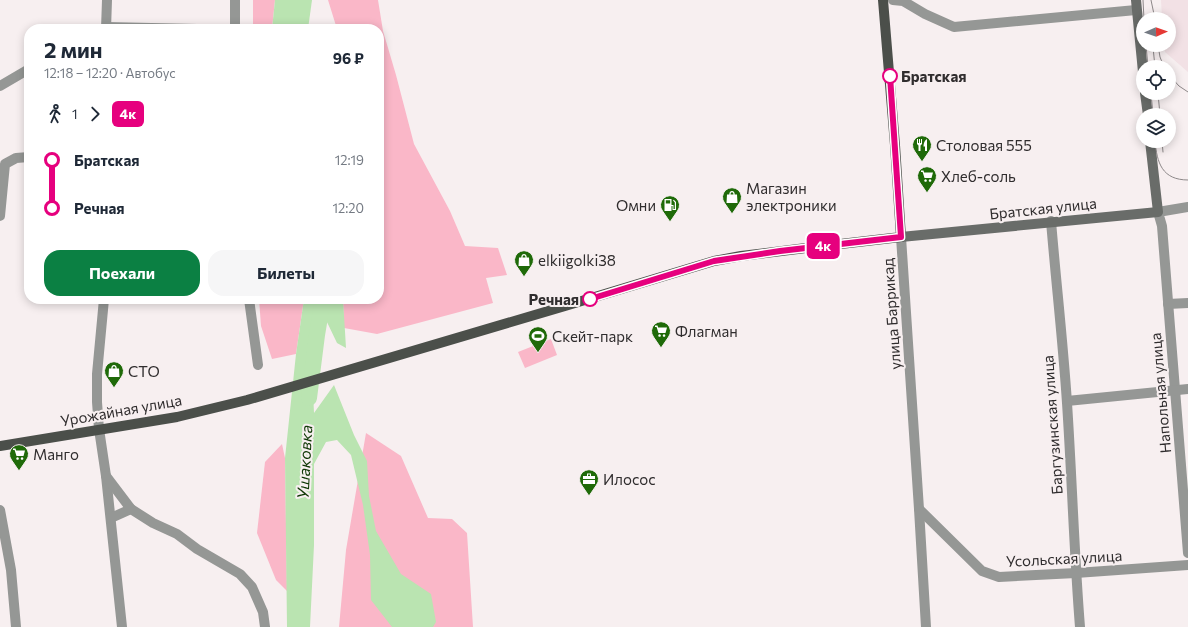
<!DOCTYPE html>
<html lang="ru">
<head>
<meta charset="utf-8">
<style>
  body { margin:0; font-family:Commissioner,sans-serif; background:#f6f6f7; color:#1f2937; height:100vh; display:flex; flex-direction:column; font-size:15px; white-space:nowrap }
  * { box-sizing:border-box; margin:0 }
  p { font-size:13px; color:#747a83 }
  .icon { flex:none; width:22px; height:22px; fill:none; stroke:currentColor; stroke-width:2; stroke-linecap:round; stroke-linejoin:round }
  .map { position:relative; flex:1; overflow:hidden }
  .side { position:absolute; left:24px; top:24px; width:360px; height:280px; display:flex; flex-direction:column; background:#fff; border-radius:16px; box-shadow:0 2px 10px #0003 }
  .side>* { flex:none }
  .badge { padding:0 8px; border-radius:6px; font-size:14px; line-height:26px }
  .needle { width:26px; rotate:88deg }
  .controls { position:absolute; left:1136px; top:12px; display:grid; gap:8px }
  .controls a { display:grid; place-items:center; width:40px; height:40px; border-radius:50%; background:#fff; box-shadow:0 2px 10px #0003; font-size:20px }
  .map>.badge { position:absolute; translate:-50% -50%; box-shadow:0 0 0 2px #fff }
  .legs { display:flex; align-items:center; gap:6px; height:44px; padding:0 20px; font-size:13px }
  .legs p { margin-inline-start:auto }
  .summary { display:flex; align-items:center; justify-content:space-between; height:68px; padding:0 20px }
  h1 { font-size:22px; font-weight:700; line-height:30px }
  .primary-button { display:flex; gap:8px; margin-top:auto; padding:8px 20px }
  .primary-button a { flex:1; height:46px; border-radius:16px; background:#0b8043; color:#fff; font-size:16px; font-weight:700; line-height:46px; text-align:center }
  .primary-button a+a { background:#f6f6f7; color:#1f2937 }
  ul { padding:0 20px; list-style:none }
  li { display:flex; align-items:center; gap:14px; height:48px; font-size:15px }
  li i { display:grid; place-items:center; width:6px; height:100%; margin:0 5px; background:currentColor }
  li i::after { content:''; width:10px; height:10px; margin:-5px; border:3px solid; border-radius:50%; background:#fff }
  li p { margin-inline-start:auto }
  li:first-child i { background:linear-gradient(#0000 50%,currentColor 0) }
  li:last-child i { background:linear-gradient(currentColor 50%,#0000 0) }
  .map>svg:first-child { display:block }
  .built { fill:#f2e1e5 }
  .green { fill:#fab7c8 }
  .water { fill:#bae4b1 }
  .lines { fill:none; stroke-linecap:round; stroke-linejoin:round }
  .river { stroke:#bae4b1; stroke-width:16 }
  .street { stroke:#959795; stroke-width:10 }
  .secondary { stroke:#696c69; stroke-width:10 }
  .primary { stroke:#4b4f4a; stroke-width:10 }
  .tram { stroke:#8d8889; stroke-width:1 }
  .line-1-casing { stroke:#fff; stroke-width:9 }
  .line-1 { stroke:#e6007e; stroke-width:6 }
  .stop-1-dot { fill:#fff; stroke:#e6007e; stroke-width:2 }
  .labels { text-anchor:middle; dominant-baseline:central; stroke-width:4; stroke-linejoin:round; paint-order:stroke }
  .stop-label { font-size:15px; font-weight:bold; fill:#302d2e; stroke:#f7eff0; text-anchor:start }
  .poi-label { font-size:15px; fill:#302d2e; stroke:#f7eff0; text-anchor:start }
  .street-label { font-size:15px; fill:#302d2e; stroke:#f7eff0 }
  .water-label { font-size:16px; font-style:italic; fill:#103906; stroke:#f7eff0 }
</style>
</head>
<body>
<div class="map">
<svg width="1188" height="627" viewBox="0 0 1188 627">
  <rect width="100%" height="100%" fill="#f7eff0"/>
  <polygon class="built" points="1161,0 1188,0 1188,72 1165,52 1165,45 1169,45 1169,19 1162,19"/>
  <g class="green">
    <polygon points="253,0 275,0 272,29 253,29"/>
    <polygon points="328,0 378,0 383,31 396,75 414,144 450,211 465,246 498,248 507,275 486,278 493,303 377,334 344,328 343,299 379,299 379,29 337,29"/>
    <polygon points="259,299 304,299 296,354 272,359 261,326"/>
    <polygon points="551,339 557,355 525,368 518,352"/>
    <polygon points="366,433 401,456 428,518 452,519 467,533 473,627 339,627 346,550"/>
    <polygon points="282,444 285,458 287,591 276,580 257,533 265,462"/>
  </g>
  <g class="water">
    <polygon points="275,0 312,0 308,29 272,29"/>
    <polygon points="304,299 343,299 346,348 337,343 326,320 314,315 308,370 313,392 314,413 334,385 354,435 367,461 369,496 376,531 401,574 431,594 436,622 433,627 392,627 371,600 370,555 363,505 351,455 337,440 326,442 314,464 314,545 310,627 287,627 285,458 296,354"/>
  </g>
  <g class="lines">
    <polyline class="river" points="309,398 317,335 323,299"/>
    <g class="street">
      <polyline points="235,0 235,29"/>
      <polyline points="893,0 903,1 925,14 954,27 1136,10"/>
      <polyline points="106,27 197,29"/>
      <polyline points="106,29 107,0"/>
      <polyline points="0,86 29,69"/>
      <polyline points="1188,207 1158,212 1162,226 1188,553"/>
      <polyline points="0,216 5,164 16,158 29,157"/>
      <path d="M1051,221C1056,282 1063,342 1067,403C1072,478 1074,552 1080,627"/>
      <polyline points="901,237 919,509 926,627"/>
      <polyline points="104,299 97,374 97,402 99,429 106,476 122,627"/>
      <polyline points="249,299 258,365"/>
      <polyline points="1168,304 1188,303"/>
      <polyline points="1067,401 1188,389"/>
      <polyline points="106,476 131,509 153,523 177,534 197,549 240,574 252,587 263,612 265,627"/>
      <polyline points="919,509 982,571 999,577 1076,573 1188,565"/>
      <polyline points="0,510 11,570 16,627"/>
      <polyline points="111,518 131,509"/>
    </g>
    <g class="secondary">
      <polyline points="1136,0 1143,72"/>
      <polyline points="1145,93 1148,115"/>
      <polyline points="901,237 1158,212 1150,141"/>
    </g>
    <polyline class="primary" points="0,446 177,417 247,400 565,306 714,261 741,256 806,248 901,237 895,145 883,0"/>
    <g class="tram">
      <polyline points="1143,0 1144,19"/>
      <polyline points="1151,0 1155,19"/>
      <polyline points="1146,45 1148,67"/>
      <polyline points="1158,45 1160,57 1164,67"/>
      <polyline points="1153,47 1155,67"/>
      <polyline points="1169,75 1179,86 1188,92"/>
      <polyline points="1151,93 1153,115"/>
      <polyline points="1158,93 1160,115"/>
      <path d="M1155,141C1157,163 1162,180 1188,180"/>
      <polyline points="1162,141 1163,152"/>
    </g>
  </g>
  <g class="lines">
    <g class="line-1-casing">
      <polyline id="line-1" points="590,299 714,261 780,251 901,237 890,76"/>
    </g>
    <use href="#line-1" class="line-1"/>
  </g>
  <defs>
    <g id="restaurant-pin" transform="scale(1)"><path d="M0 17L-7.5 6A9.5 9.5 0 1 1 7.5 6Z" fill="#1f6a09" stroke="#f7eff0"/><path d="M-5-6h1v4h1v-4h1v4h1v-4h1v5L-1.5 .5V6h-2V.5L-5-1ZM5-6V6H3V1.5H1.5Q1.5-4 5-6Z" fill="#fff"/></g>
    <g id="supermarket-pin" transform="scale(1)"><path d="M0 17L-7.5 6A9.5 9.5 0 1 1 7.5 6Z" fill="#1f6a09" stroke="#f7eff0"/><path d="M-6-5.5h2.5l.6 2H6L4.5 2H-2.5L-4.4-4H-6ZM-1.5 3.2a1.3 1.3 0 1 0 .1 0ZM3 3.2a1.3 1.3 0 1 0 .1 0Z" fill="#fff"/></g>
    <g id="shop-pin" transform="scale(1)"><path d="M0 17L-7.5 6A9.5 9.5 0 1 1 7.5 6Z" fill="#1f6a09" stroke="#f7eff0"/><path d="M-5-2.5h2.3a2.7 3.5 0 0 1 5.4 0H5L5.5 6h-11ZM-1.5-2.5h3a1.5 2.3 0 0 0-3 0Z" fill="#fff"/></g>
    <g id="fuel-pin" transform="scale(1)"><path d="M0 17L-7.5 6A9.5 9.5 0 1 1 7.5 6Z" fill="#1f6a09" stroke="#f7eff0"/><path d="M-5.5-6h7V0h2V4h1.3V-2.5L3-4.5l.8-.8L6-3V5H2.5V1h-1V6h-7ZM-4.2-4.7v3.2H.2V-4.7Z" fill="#fff"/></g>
    <g id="stadium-pin" transform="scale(1)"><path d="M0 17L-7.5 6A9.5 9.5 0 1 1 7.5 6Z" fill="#1f6a09" stroke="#f7eff0"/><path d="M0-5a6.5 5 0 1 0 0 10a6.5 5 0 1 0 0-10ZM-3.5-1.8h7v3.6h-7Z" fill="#fff"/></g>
    <g id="office-pin" transform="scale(1)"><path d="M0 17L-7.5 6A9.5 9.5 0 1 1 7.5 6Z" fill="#1f6a09" stroke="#f7eff0"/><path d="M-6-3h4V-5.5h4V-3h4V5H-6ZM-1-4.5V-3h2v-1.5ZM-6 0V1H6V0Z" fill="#fff"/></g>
  </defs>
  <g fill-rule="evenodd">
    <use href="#restaurant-pin" x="922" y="145"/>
    <use href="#supermarket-pin" x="927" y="176"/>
    <use href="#shop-pin" x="732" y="197"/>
    <use href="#fuel-pin" x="670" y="205"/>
    <use href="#shop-pin" x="524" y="260"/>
    <use href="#supermarket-pin" x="661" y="331"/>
    <use href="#stadium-pin" x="538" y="336"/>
    <use href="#shop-pin" x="114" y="371"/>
    <use href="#supermarket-pin" x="19" y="454"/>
    <use href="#office-pin" x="589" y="479"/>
  </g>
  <g class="stop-1-dot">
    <circle cx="890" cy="76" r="7"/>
    <circle cx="590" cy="299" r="7"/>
  </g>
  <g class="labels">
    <g class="stop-label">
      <text x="901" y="76">Братская</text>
      <text x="579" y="299" text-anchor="end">Речная</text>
    </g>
    <g class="poi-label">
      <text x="936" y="145">Столовая 555</text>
      <text x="941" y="176">Хлеб-соль</text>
      <text x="746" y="188">Магазин<tspan x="746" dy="17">электроники</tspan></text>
      <text x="656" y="205" text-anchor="end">Омни</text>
      <text x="538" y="260">elkiigolki38</text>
      <text x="675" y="331">Флагман</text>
      <text x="552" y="336">Скейт-парк</text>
      <text x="128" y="371">СТО</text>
      <text x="33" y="454">Манго</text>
      <text x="603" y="479">Илосос</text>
    </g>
    <g class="street-label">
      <text transform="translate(1043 208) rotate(-6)">Братская улица</text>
      <text transform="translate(891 314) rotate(-94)">улица Баррикад</text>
      <text transform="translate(1160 393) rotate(-95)">Напольная улица</text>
      <text transform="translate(121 410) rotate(-10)">Урожайная улица</text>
      <text transform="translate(1052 425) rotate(-94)">Баргузинская улица</text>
      <text transform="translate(1064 558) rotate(-3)">Усольская улица</text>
    </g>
    <g class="water-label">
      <text transform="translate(304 462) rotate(-87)">Ушаковка</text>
    </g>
  </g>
</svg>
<div class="controls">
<a><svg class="needle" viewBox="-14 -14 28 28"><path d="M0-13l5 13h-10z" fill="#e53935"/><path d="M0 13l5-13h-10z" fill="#747a83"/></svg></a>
<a><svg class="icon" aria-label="locate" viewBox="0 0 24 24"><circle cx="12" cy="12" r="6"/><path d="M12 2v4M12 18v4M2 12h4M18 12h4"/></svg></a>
<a><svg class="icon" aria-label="layers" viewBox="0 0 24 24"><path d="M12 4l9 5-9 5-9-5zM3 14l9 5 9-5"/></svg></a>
</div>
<b class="badge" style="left:823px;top:246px;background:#e6007e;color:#fff">4к</b>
<section class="side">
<div class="summary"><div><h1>2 мин</h1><p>12:18 – 12:20 · Автобус</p></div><b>96 ₽</b></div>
<div class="legs"><svg class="icon" aria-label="walk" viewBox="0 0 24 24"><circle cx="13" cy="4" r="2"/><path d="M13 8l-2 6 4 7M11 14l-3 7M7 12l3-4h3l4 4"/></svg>1<svg class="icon" aria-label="forward" viewBox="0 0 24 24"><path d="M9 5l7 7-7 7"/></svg><b class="badge" style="background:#e6007e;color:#fff">4к</b></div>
<ul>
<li><i style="color:#e6007e"></i><b>Братская</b><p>12:19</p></li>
<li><i style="color:#e6007e"></i><b>Речная</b><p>12:20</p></li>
</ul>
<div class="primary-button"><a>Поехали</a><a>Билеты</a></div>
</section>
</div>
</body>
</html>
